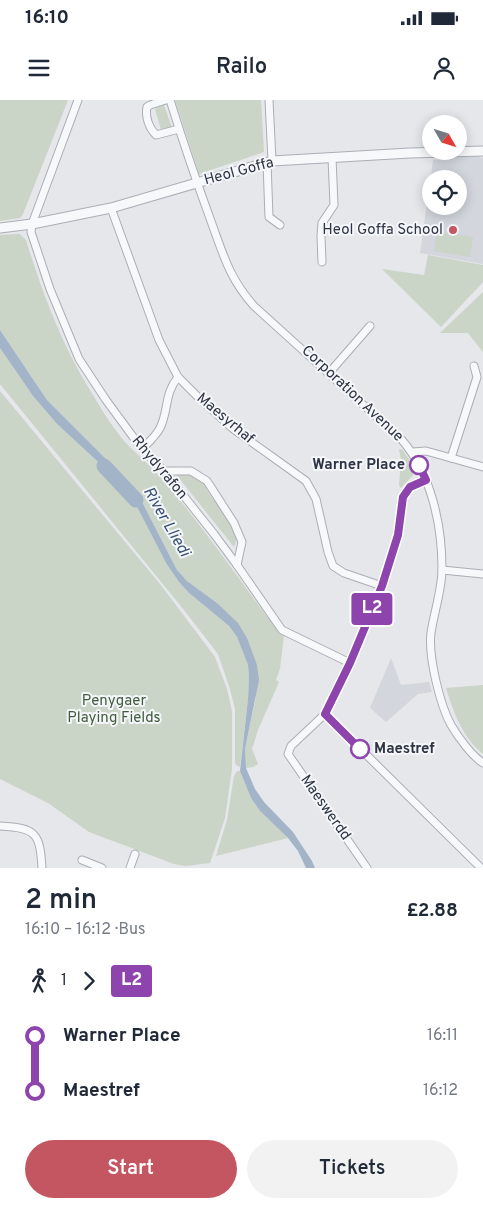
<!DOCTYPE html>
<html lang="en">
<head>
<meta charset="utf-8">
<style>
  body { margin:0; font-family:Overpass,sans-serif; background:#f2f2f3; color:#1f2937; height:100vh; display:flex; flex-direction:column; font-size:19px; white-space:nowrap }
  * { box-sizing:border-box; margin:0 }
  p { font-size:16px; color:#747a83 }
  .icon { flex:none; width:28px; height:28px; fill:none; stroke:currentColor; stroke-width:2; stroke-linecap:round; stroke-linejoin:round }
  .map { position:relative; height:768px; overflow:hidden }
  .details { display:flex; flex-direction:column; background:#fff; flex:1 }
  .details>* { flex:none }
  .badge { padding:0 10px; border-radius:4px; font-size:18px; line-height:32px }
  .needle { width:32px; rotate:129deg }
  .fabs { position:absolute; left:422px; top:15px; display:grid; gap:10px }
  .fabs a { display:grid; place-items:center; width:45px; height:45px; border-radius:50%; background:#fff; box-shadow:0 2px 12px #0003; font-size:25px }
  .map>.badge { position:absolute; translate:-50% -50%; box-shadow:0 0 0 2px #fff }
  .legs { display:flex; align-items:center; gap:8px; height:55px; padding:0 25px; font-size:16px }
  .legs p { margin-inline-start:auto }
  .headline { display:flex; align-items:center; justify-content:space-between; height:85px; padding:0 25px }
  h1 { font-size:28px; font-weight:600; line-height:38px }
  .button { display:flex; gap:10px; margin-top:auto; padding:10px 25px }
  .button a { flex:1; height:58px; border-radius:30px; background:#c45662; color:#fff; font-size:20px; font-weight:600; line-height:58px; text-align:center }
  .button a+a { background:#f2f2f3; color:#1f2937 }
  ul { padding:0 25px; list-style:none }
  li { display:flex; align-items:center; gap:18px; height:55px; font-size:19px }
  li i { display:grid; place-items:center; width:8px; height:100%; margin:0 6px; background:currentColor }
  li i::after { content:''; width:12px; height:12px; margin:-6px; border:4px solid; border-radius:50%; background:#fff }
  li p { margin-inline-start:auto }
  li:first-child i { background:linear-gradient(#0000 50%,currentColor 0) }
  li:last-child i { background:linear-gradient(currentColor 50%,#0000 0) }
  .status { display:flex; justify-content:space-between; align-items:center; height:35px; padding:0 25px; background:#fff; direction:ltr }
  .status svg { height:14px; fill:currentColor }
  header { display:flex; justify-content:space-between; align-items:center; height:65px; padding:0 25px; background:#fff; font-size:22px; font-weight:600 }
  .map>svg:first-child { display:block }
  .built { fill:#d3d6dd; fill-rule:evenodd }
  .green { fill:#cad4c7 }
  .water { fill:#a3b4c8 }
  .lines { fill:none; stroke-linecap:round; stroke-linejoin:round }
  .river { stroke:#a3b4c8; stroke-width:15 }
  .minor-casing { stroke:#aaaeb5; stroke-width:9 }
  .tertiary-casing { stroke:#aaaeb5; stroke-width:11 }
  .minor { stroke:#f7f8fa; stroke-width:7 }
  .tertiary { stroke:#f7f8fa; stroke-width:9 }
  .line-1-casing { stroke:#fff; stroke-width:11 }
  .line-1 { stroke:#8e44ad; stroke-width:8 }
  .poi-dot { fill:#c45662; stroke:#f4f6f9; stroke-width:2 }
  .stop-1-dot { fill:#fff; stroke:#8e44ad; stroke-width:2.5 }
  .labels { text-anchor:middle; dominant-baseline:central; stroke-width:4; stroke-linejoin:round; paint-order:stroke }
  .street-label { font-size:15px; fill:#2d3443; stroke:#f4f6f9 }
  .poi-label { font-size:15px; fill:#2d3443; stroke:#f4f6f9; text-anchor:end }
  .stop-label { font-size:15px; font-weight:bold; fill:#2d3443; stroke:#f4f6f9; text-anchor:end }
  .park-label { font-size:15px; fill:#415d3c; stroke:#f4f6f9 }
  .water-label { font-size:16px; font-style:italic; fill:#3a5274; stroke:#f4f6f9 }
</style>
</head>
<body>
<div class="status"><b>16:10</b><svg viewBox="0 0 49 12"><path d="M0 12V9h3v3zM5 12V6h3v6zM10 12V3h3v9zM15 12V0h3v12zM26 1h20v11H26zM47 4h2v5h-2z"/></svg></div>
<header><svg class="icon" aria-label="menu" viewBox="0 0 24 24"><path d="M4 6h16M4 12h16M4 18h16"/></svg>Railo<svg class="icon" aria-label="person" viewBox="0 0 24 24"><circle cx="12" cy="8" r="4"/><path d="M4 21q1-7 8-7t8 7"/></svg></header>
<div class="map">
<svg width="483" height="768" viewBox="0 0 483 768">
  <rect width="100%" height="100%" fill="#e5e7eb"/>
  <g class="built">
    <path d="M472,55L483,58V164L420,153L433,60ZM431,79H459V106H431Z"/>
    <polygon points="391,558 401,585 429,582 432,592 418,594 386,622 370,608"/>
  </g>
  <g class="green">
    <polygon points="0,0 68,0 23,114 20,118 0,121"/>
    <polygon points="175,0 261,0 264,52 199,74"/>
    <polygon points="164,5 172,28 161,30 155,9"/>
    <polygon points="437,131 473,137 470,157 434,151"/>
    <path d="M16,134H20L26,140C41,189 62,246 90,290C102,310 115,333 132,349C147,363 161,377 174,393C207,433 237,476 268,518L284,535L280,569L276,580L279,582L258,630L252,649L258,664L253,667L246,668L245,649L256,597L257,565L217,503L187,481L177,470L138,394L130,383L47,300L0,230V135Z"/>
    <polygon points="428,155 483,165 483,182 441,227 382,169 424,175"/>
    <polygon points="483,192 483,252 468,233 440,233"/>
    <polygon points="0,248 33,296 57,324 121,383 134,401 166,463 179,482 189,493 229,526 237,537 248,565 249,577 248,599 240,667 236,665 235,662 235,609 230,589 218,554 184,510 0,284"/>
    <polygon points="0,291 160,484 215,557 227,589 232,611 232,669 225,718 210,763 186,766 174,764 89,732 48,703 0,679"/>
    <polygon points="399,349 403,350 411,363 414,374 401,388 399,385 401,360"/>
    <path d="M185,372L204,383C209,403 246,425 234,447L175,373Z"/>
    <path d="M483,585V654C462,637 454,613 446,588Z"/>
    <polygon points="237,671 240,671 251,698 260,711 288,738 216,756 227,720 234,676"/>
  </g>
  <polygon class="water" points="0,230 47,300 130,383 138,394 177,470 187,481 217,503 238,523 247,538 257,565 259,580 245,649 246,668 255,689 264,702 293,732 312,761 315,768 306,768 298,751 288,738 260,711 251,698 240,671 248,599 249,577 248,565 237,537 229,526 189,493 179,482 166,463 134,401 121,383 57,324 33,296 0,248"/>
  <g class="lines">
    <polyline class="river" points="104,366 136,400"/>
    <g class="minor-casing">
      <g id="minor">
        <polyline points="78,0 32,124 31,132 50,189 79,259 106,300 142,349 164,371 214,434 237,465 282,530 350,563"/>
        <path d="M166,0L150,5L147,7C145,17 149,28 156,35L179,29"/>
        <path d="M170,0C183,42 197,83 212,124C224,157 230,179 254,206L402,340C431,374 442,424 442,469C442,490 434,512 431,533C428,556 440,605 451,625C458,637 472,656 483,663"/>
        <polyline points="269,0 272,61"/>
        <polyline points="267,62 269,117 280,125"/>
        <polyline points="111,108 159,240 178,277 198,297 232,328 306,381 316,399 328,452 333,466 344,473 382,486"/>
        <polyline points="322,162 321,136 322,123 334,105 332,58"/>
        <polyline points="329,273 370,226"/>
        <path d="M142,349C148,343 156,336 160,328C169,310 164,294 178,277"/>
        <polyline points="413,352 426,351 483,367"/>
        <polyline points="451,358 477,277 474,266"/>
        <polyline points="164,371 191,371 207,381 234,423 242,442 237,465"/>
        <polyline points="442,470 483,474"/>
        <polyline points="325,614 481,768"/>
        <path d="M0,726C36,728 40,733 42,768"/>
        <polyline points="82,760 102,768"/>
        <polyline points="130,768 135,754"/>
        <polyline points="367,768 288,654 291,646 325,614 350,563 382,486 398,435 403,397 410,387 426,380"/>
      </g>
    </g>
    <g class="tertiary-casing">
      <polyline id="tertiary" points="0,128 32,124 111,108 272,61 410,53 483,51"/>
    </g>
    <use href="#minor" class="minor"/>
    <use href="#tertiary" class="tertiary"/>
  </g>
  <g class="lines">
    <g class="line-1-casing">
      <polyline id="line-1" points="360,649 325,614 350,563 382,486 398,435 403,397 410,387 426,380 419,365"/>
    </g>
    <use href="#line-1" class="line-1"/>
  </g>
  <circle class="poi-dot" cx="453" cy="130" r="5"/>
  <g class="stop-1-dot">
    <circle cx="419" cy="365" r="9"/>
    <circle cx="360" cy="649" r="9"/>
  </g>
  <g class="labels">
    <g class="street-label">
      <text transform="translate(239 72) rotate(-15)">Heol Goffa</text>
      <text transform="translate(352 294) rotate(43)">Corporation Avenue</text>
      <text transform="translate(225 319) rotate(40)">Maesyrhaf</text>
      <text transform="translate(159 368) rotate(50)">Rhydyrafon</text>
      <text transform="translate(325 708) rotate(55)">Maeswerdd</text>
    </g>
    <g class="poi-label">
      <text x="443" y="130">Heol Goffa School</text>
    </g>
    <g class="stop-label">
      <text x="405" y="365">Warner Place</text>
      <text x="374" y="649" text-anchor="start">Maestref</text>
    </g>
    <g class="park-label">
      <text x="114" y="601">Penygaer<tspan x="114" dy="17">Playing Fields</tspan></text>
    </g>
    <g class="water-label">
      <text transform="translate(166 422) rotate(60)">River Lliedi</text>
    </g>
  </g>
</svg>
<div class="fabs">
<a><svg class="needle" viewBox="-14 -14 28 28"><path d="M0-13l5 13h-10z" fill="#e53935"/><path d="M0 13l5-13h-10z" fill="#747a83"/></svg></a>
<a><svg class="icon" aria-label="locate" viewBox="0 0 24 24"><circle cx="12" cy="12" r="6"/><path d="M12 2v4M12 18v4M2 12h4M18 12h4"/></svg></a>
</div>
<b class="badge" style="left:372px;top:509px;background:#8e44ad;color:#fff">L2</b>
</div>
<section class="details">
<div class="headline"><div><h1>2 min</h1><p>16:10 – 16:12 · Bus</p></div><b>£2.88</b></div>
<div class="legs"><svg class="icon" aria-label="walk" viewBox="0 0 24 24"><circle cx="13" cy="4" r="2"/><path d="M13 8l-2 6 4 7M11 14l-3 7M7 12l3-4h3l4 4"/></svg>1<svg class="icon" aria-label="forward" viewBox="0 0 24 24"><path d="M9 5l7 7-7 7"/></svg><b class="badge" style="background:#8e44ad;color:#fff">L2</b></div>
<ul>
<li><i style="color:#8e44ad"></i><b>Warner Place</b><p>16:11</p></li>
<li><i style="color:#8e44ad"></i><b>Maestref</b><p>16:12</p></li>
</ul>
<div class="button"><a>Start</a><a>Tickets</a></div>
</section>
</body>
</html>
